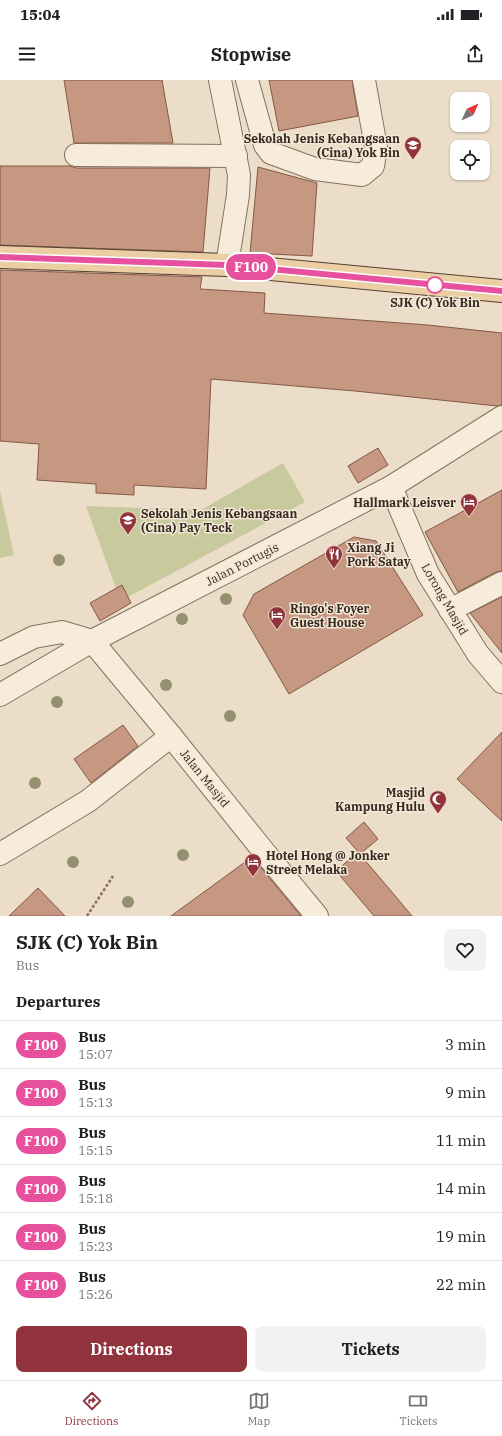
<!DOCTYPE html>
<html lang="en">
<head>
<meta charset="utf-8">
<style>
  body { margin:0; font-family:"IBM Plex Serif",serif; background:#f2f2f2; color:#202124; height:100vh; display:flex; flex-direction:column; font-size:15px; white-space:nowrap }
  * { box-sizing:border-box; margin:0 }
  p { font-size:13px; color:#757577 }
  .icon { flex:none; width:22px; height:22px; fill:none; stroke:currentColor; stroke-width:2; stroke-linecap:round; stroke-linejoin:round }
  .map { position:relative; height:836px; overflow:hidden }
  .details { display:flex; flex-direction:column; background:#fff; flex:1 }
  .details>* { flex:none }
  .badge { padding:0 8px; border-radius:13px; font-size:14px; line-height:26px }
  .needle { width:26px; rotate:45deg }
  .buttons { position:absolute; left:450px; top:12px; display:grid; gap:8px }
  .buttons a { display:grid; place-items:center; width:40px; height:40px; border-radius:8px; background:#fff; box-shadow:0 1px 3px #0004; font-size:20px }
  .map>.badge { position:absolute; translate:-50% -50%; box-shadow:0 0 0 2px #fff }
  h2 { padding:0 16px; font-size:15px; line-height:36px }
  .round { display:grid; place-items:center; flex:none; width:42px; height:42px; border-radius:8px; background:#f2f2f2 }
  .summary { display:flex; align-items:center; justify-content:space-between; height:68px; padding:0 16px }
  h1 { font-size:19px; font-weight:700; line-height:30px }
  .button { display:flex; gap:8px; margin-top:auto; padding:8px 16px }
  .button a { flex:1; height:46px; border-radius:8px; background:#90333c; color:#fff; font-size:16px; font-weight:700; line-height:46px; text-align:center }
  .button a+a { background:#f2f2f2; color:#202124 }
  ul { padding:0; list-style:none }
  li { display:flex; align-items:center; gap:12px; height:48px; padding:0 16px; border-top:1px solid #e0e0e0 }
  li div { flex:1 }
  li b { display:block; font-size:15px }
  li em { font-style:normal }
  li .badge { min-width:44px; font-weight:700; text-align:center }
  .status { display:flex; justify-content:space-between; align-items:center; height:28px; padding:0 20px; background:#fff; direction:ltr }
  .status svg { height:11px; fill:currentColor }
  header { display:flex; justify-content:space-between; align-items:center; height:52px; padding:0 16px; background:#fff; font-size:18px; font-weight:700 }
  .tabs { display:flex; justify-content:space-around; align-items:center; height:56px; border-top:1px solid #e0e0e0; background:#fff; font-size:11px; color:#757577 }
  .tabs a { display:grid; justify-items:center; gap:2px }
  .tabs .active { color:#90333c }
  .map>svg:first-child { display:block }
  .green { fill:#c8c99c }
  .building { fill:#c69781; stroke:#835946 }
  .lines { fill:none; stroke-linecap:round; stroke-linejoin:round }
  .minor-casing { stroke:#86705e; stroke-width:24 }
  .major-casing { stroke:#543f32; stroke-width:24 }
  .path { stroke:#86705e; stroke-width:2.5; stroke-dasharray:3 2; stroke-linecap:butt }
  .minor { stroke:#f7ecdb; stroke-width:22 }
  .major { stroke:#ebcea3; stroke-width:22 }
  .tree { fill:#949171 }
  .line-casing { stroke:#fff; stroke-width:9 }
  .line { stroke:#e6509d; stroke-width:6 }
  .stop-dot { fill:#fff; stroke:#e6509d; stroke-width:2 }
  .labels { text-anchor:middle; dominant-baseline:central; stroke-width:3; stroke-linejoin:round; paint-order:stroke }
  .poi-label { font-size:12px; font-weight:bold; fill:#372a21; stroke:#f3e8d7; text-anchor:start }
  .stop-label { font-size:12px; font-weight:bold; fill:#372a21; stroke:#f3e8d7 }
  .street-label { font-size:12px; fill:#372a21; stroke:#f3e8d7 }
</style>
</head>
<body>
<div class="status"><b>15:04</b><svg viewBox="0 0 49 12"><path d="M0 12V9h3v3zM5 12V6h3v6zM10 12V3h3v9zM15 12V0h3v12zM26 1h20v11H26zM47 4h2v5h-2z"/></svg></div>
<header><svg class="icon" aria-label="menu" viewBox="0 0 24 24"><path d="M4 6h16M4 12h16M4 18h16"/></svg>Stopwise<svg class="icon" aria-label="share" viewBox="0 0 24 24"><path d="M12 15V3M7 8l5-5 5 5M5 13v7h14v-7"/></svg></header>
<div class="map">
<svg width="502" height="836" viewBox="0 0 502 836">
  <rect width="100%" height="100%" fill="#ebddc8"/>
  <g class="green">
    <polygon points="283,383 305,422 128,517 116,508 86,426 201,430"/>
    <polygon points="0,411 14,475 0,478"/>
  </g>
  <g class="building">
    <polygon points="64,0 162,0 173,63 74,63"/>
    <polygon points="269,0 352,0 358,36 279,51"/>
    <polygon points="0,86 70,86 76,88 210,88 203,172 0,165"/>
    <polygon points="258,87 317,103 312,176 250,173"/>
    <polygon points="0,190 202,197 200,209 265,213 264,233 428,245 502,253 502,325 497,326 355,311 211,299 206,409 134,405 134,415 96,413 96,404 37,400 39,364 0,361"/>
    <polygon points="378,368 388,385 358,403 348,386"/>
    <polygon points="502,410 502,491 496,492 458,512 425,452"/>
    <polygon points="354,457 376,461 423,535 289,614 243,535 254,514"/>
    <polygon points="122,505 131,523 100,541 90,523"/>
    <polygon points="502,517 502,573 470,533"/>
    <polygon points="123,645 138,666 91,703 74,679"/>
    <polygon points="502,652 502,741 457,699"/>
    <polygon points="364,742 378,759 360,774 346,758"/>
    <polygon points="358,772 386,805 412,836 374,836 336,791"/>
    <polygon points="252,777 301,836 171,836"/>
    <polygon points="38,808 65,836 9,836"/>
  </g>
  <g class="lines">
    <g class="minor-casing">
      <g id="minor">
        <polyline points="220,0 239,95 238,115 227,185"/>
        <polyline points="247,0 265,65 271,73 315,89 362,95 373,86 376,67 364,0"/>
        <polyline points="76,75 236,76"/>
        <polyline points="391,407 428,494 478,574 502,602"/>
        <polyline points="450,530 502,503"/>
        <polyline points="0,574 34,557 62,552 92,561 171,656 265,773 317,836"/>
        <polyline points="0,615 92,561 391,407 502,337"/>
        <polyline points="0,774 88,721 171,656"/>
      </g>
    </g>
    <g class="major-casing">
      <polyline id="major" points="0,177 227,185 502,211"/>
    </g>
    <polyline class="path" points="87,836 113,796"/>
    <use href="#minor" class="minor"/>
    <use href="#major" class="major"/>
  </g>
  <g class="tree">
    <circle cx="59" cy="480" r="6"/>
    <circle cx="226" cy="519" r="6"/>
    <circle cx="182" cy="539" r="6"/>
    <circle cx="166" cy="605" r="6"/>
    <circle cx="57" cy="622" r="6"/>
    <circle cx="230" cy="636" r="6"/>
    <circle cx="35" cy="703" r="6"/>
    <circle cx="183" cy="775" r="6"/>
    <circle cx="73" cy="782" r="6"/>
    <circle cx="128" cy="822" r="6"/>
  </g>
  <g class="lines">
    <g class="line-casing">
      <polyline id="line" points="0,177 227,185 502,211"/>
    </g>
    <use href="#line" class="line"/>
  </g>
  <defs>
    <g id="school-pin" transform="scale(0.9)"><path d="M0 17L-7.5 6A9.5 9.5 0 1 1 7.5 6Z" fill="#90333c" stroke="#f3e8d7"/><path d="M0-5L7-2L0 1L-7-2ZM-4 1L0 2.5L4 1V4Q0 6-4 4Z" fill="#fff"/></g>
    <g id="hotel-pin" transform="scale(0.9)"><path d="M0 17L-7.5 6A9.5 9.5 0 1 1 7.5 6Z" fill="#90333c" stroke="#f3e8d7"/><path d="M-6-4.5h1.5V1H6V5H4.5V3h-9V5H-6ZM-4 0a1.8 1.8 0 1 1 3.6 0ZM.5 0V-2.5h3Q6-2.5 6 0Z" fill="#fff"/></g>
    <g id="restaurant-pin" transform="scale(0.9)"><path d="M0 17L-7.5 6A9.5 9.5 0 1 1 7.5 6Z" fill="#90333c" stroke="#f3e8d7"/><path d="M-5-6h1v4h1v-4h1v4h1v-4h1v5L-1.5 .5V6h-2V.5L-5-1ZM5-6V6H3V1.5H1.5Q1.5-4 5-6Z" fill="#fff"/></g>
    <g id="mosque-pin" transform="scale(0.9)"><path d="M0 17L-7.5 6A9.5 9.5 0 1 1 7.5 6Z" fill="#90333c" stroke="#f3e8d7"/><path d="M3.5-4.9A6 6 0 1 0 3.5 4.9A5 5 0 1 1 3.5-4.9Z" fill="#fff"/></g>
  </defs>
  <g fill-rule="evenodd">
    <use href="#school-pin" x="413" y="65"/>
    <use href="#hotel-pin" x="469" y="422"/>
    <use href="#school-pin" x="128" y="440"/>
    <use href="#restaurant-pin" x="334" y="474"/>
    <use href="#hotel-pin" x="277" y="535"/>
    <use href="#mosque-pin" x="438" y="719"/>
    <use href="#hotel-pin" x="253" y="782"/>
  </g>
  <circle class="stop-dot" cx="435" cy="205" r="8"/>
  <g class="labels">
    <g class="poi-label">
      <text x="400" y="58" text-anchor="end">Sekolah Jenis Kebangsaan<tspan x="400" dy="14">(Cina) Yok Bin</tspan></text>
      <text x="456" y="422" text-anchor="end">Hallmark Leisver</text>
      <text x="141" y="433">Sekolah Jenis Kebangsaan<tspan x="141" dy="14">(Cina) Pay Teck</tspan></text>
      <text x="347" y="467">Xiang Ji<tspan x="347" dy="14">Pork Satay</tspan></text>
      <text x="290" y="528">Ringo's Foyer<tspan x="290" dy="14">Guest House</tspan></text>
      <text x="425" y="712" text-anchor="end">Masjid<tspan x="425" dy="14">Kampung Hulu</tspan></text>
      <text x="266" y="775">Hotel Hong @ Jonker<tspan x="266" dy="14">Street Melaka</tspan></text>
    </g>
    <g class="stop-label">
      <text x="435" y="222">SJK (C) Yok Bin</text>
    </g>
    <g class="street-label">
      <text transform="translate(242 484) rotate(-27)">Jalan Portugis</text>
      <text transform="translate(445 519) rotate(60)">Lorong Masjid</text>
      <text transform="translate(205 698) rotate(51)">Jalan Masjid</text>
    </g>
  </g>
</svg>
<div class="buttons">
<a><svg class="needle" viewBox="-14 -14 28 28"><path d="M0-13l5 13h-10z" fill="#e53935"/><path d="M0 13l5-13h-10z" fill="#757577"/></svg></a>
<a><svg class="icon" aria-label="locate" viewBox="0 0 24 24"><circle cx="12" cy="12" r="6"/><path d="M12 2v4M12 18v4M2 12h4M18 12h4"/></svg></a>
</div>
<b class="badge" style="left:251px;top:187px;background:#e6509d;color:#fff">F100</b>
</div>
<section class="details">
<div class="summary"><div><h1>SJK (C) Yok Bin</h1><p>Bus</p></div><a class="round"><svg class="icon" aria-label="heart" viewBox="0 0 24 24"><path d="M12 20l-8-8c-3-5 5-10 8-4 3-6 11-1 8 4z"/></svg></a></div>
<h2>Departures</h2>
<ul>
<li><span class="badge" style="background:#e6509d;color:#fff">F100</span><div><b>Bus</b><p>15:07</p></div><em>3 min</em></li>
<li><span class="badge" style="background:#e6509d;color:#fff">F100</span><div><b>Bus</b><p>15:13</p></div><em>9 min</em></li>
<li><span class="badge" style="background:#e6509d;color:#fff">F100</span><div><b>Bus</b><p>15:15</p></div><em>11 min</em></li>
<li><span class="badge" style="background:#e6509d;color:#fff">F100</span><div><b>Bus</b><p>15:18</p></div><em>14 min</em></li>
<li><span class="badge" style="background:#e6509d;color:#fff">F100</span><div><b>Bus</b><p>15:23</p></div><em>19 min</em></li>
<li><span class="badge" style="background:#e6509d;color:#fff">F100</span><div><b>Bus</b><p>15:26</p></div><em>22 min</em></li>
</ul>
<div class="button"><a>Directions</a><a>Tickets</a></div>
</section>
<nav class="tabs">
<a class="active"><svg class="icon" aria-label="directions" viewBox="0 0 24 24"><path d="M12 3l9 9-9 9-9-9zM9 14v-3h6M13 9l2 2-2 2"/></svg>Directions</a>
<a><svg class="icon" aria-label="map" viewBox="0 0 24 24"><path d="M3 6l6-2 6 2 6-2v14l-6 2-6-2-6 2zM9 4v14M15 6v14"/></svg>Map</a>
<a><svg class="icon" aria-label="tickets" viewBox="0 0 24 24"><path d="M3 7h18v10H3zM15 7v10"/></svg>Tickets</a>
</nav>
</body>
</html>
